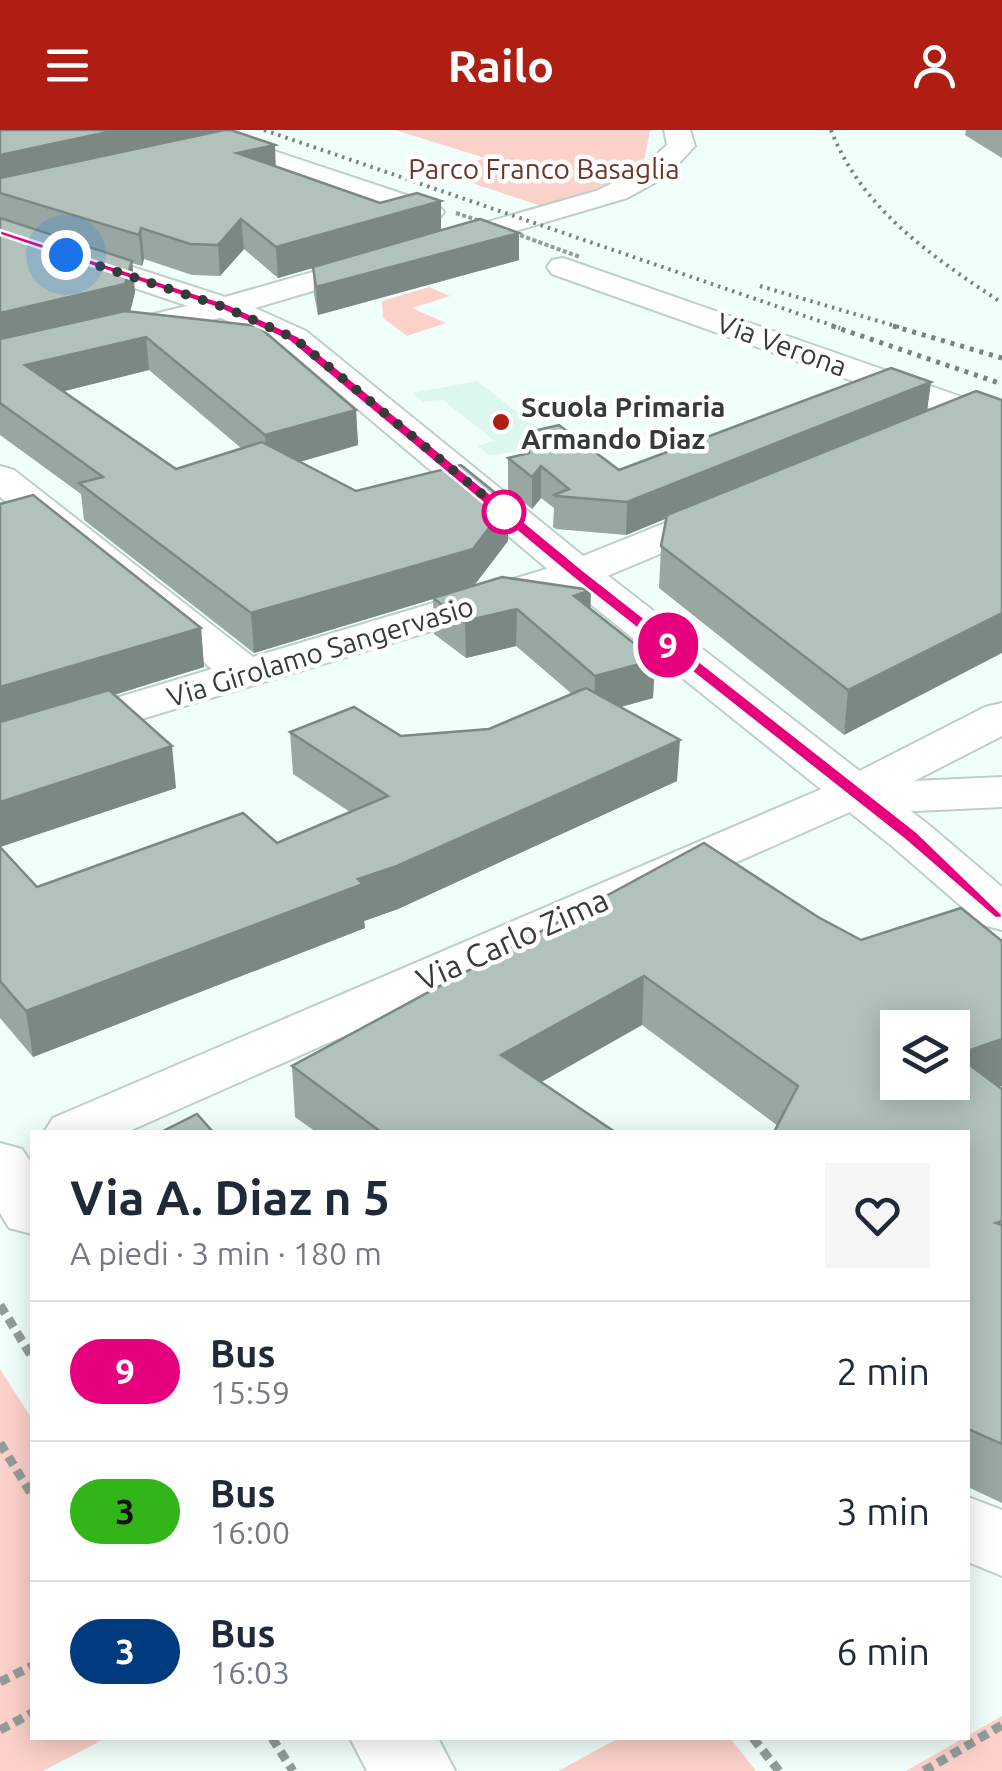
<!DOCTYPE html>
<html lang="it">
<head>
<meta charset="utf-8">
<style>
  body { margin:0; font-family:Ubuntu,sans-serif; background:#f6f6f7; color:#1f2937; height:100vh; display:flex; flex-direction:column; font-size:38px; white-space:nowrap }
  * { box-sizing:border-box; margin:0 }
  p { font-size:32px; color:#747a83 }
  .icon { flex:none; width:55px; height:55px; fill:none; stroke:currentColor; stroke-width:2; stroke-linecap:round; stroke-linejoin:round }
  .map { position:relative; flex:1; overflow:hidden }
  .sheet { position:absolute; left:30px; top:1000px; width:940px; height:610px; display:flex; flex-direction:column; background:#fff; border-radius:0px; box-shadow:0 5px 25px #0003 }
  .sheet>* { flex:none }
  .badge { padding:0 20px; border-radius:32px; font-size:35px; line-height:65px }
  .controls { position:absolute; left:880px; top:880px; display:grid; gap:20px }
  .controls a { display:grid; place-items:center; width:90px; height:90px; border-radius:0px; background:#fff; box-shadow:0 5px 25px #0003; font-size:50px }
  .you { position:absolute; width:50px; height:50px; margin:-25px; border:8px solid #fff; border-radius:50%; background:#1a73e8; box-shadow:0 0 0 15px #1a73e833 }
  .map>.badge { position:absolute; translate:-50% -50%; box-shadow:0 0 0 5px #fff }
  .round { display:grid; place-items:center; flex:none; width:105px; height:105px; border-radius:0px; background:#f6f6f7 }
  .head { display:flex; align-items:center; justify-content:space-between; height:170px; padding:0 40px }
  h1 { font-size:48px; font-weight:700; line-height:75px }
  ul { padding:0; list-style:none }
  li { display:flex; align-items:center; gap:30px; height:140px; padding:0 40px; border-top:2px solid #e0e1e3 }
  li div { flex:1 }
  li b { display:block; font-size:38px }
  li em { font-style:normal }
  li .badge { min-width:110px; font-weight:700; text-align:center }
  header { display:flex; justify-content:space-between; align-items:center; height:130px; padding:0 40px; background:#ae1e13; color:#fff; font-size:45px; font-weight:700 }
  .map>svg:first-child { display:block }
  .built { fill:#dcf7ee }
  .green { fill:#fbd1ca }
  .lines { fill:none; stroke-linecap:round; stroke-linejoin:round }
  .street-casing { stroke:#bdcfc9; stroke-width:4 }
  .secondary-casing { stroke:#bdcfc9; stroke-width:4 }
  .path { stroke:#929c99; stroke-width:9; stroke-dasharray:10 6; stroke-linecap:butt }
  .street { fill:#fff; fill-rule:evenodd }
  .secondary { fill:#fff; fill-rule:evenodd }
  .rail-far1 { stroke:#78827f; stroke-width:4; stroke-dasharray:2.5 5; stroke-linecap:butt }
  .rail { stroke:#78827f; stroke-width:5; stroke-dasharray:4 6; stroke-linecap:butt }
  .path-bridge { stroke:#929c99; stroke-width:4; stroke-dasharray:4 2.5; stroke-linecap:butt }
  .wall { fill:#98a7a2; fill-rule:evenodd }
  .shaded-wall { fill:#7c8884 }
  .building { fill:#b1c2bc; stroke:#7c8884; stroke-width:2.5; fill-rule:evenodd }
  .line { fill:#e6007e; stroke:#fff; stroke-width:2.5 }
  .walk { stroke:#343b39; stroke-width:10; stroke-dasharray:0 18 }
  .poi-dot { fill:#ae1e13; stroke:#fff; stroke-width:4 }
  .stop-dot { fill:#fff; stroke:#e6007e; stroke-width:5 }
  .labels { text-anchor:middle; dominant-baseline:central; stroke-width:9; stroke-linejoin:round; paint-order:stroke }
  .far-park-label { font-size:28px; fill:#6e352c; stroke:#fff }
  .far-street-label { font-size:28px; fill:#343b39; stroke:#fff }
  .far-poi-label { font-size:28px; font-weight:bold; fill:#343b39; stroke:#fff; text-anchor:start }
  .street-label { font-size:32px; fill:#343b39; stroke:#fff }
</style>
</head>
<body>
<header><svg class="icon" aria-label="menu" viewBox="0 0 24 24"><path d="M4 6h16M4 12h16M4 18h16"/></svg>Railo<svg class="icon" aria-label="person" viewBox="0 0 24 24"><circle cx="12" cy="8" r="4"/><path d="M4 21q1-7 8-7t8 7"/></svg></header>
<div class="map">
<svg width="1002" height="1641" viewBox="0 0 1002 1641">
  <rect width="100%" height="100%" fill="#f1fffa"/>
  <polygon class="built" points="477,251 557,313 490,326 477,316 495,311 443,270 423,272 412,263"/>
  <g class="green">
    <polygon points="395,0 650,0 650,1 644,30 620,50 544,77 442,43 485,28"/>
    <polygon points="429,157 450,166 412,178 446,193 407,206 383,188 382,171"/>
    <polygon points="0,1239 32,1289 32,1608 106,1608 43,1641 0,1641"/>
    <polygon points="1002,1586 1002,1641 906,1641"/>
    <polygon points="619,1608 730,1608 756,1641 558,1641"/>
  </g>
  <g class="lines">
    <g class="street-casing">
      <g id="street">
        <polygon points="232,7 439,76 444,82 439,88 429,91 230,23 203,29 189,21 193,15"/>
        <polygon points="563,128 1002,281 1002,304 552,144 547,137 552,130"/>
        <polygon points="224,167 236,170 240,177 236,184 0,241 0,221"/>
        <polygon points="0,336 14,340 253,527 563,434 720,371 734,367 748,371 754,379 748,387 593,452 0,632 0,603 212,539 0,367"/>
        <polygon points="1002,573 1002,606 914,651 1002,647 1002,677 916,681 859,678 127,1002 44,1002 53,988 838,652 985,577"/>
        <polygon points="968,1367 1002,1380 1002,1446 968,1432"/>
      </g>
    </g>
    <g class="secondary-casing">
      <g id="secondary">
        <polygon points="664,0 690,0 695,16 667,46 627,68 255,178 306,201 593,434 929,695 1002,757 1002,800 983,795 893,717 563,452 282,215 212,184 0,113 0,94 225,167 596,61 638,41 667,15"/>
        <polygon points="0,1013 22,1019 32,1034 32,1104 9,1098 0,1083"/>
        <polygon points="350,1608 438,1608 455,1641 367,1641"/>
      </g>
    </g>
    <g class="path">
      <polyline points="0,1175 32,1227"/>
      <polyline points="0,1313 32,1365"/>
      <polyline points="0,1552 32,1536"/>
      <polyline points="0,1600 32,1583"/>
      <polyline points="272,1608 293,1641"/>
      <polyline points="753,1608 779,1641"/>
      <polyline points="924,1641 1002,1595"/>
    </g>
    <use href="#street" class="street"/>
    <use href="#secondary" class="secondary"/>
    <g class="rail-far1">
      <polyline points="264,0 840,198"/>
      <path d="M831,0C862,80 933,127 1002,173"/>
      <polyline points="760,156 902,198"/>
    </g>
    <g class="rail">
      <polyline points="832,196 1002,254"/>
      <polyline points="893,196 1002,228"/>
    </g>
    <g class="path-bridge">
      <polyline points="456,83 483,92"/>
      <polyline points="514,103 580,127"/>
    </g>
  </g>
  <g class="wall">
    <path d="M0,0L276,36L519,130L318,185L314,164L313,138L278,148L244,119L220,146L192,145L144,129L142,136L132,133L135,162L130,182L356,280L358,315L300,332L356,361L508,411L474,455L590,478L655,530L653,568L621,577L677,651L398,779L364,791L365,798L33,927L0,888V374L201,498L204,537L114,565L176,658L0,717L37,757L277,713L350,682L293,644L290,602L401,606L489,599L572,564L516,516L466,528L434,504L433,469L254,523L84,390L81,364L0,305ZM149,240L241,318L176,339L63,261Z"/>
    <polygon points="966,0 1002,0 1002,28 965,5"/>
    <polygon points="891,238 844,605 659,458 661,416 667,388 626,405 556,399 553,397 554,378 541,368 532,379 508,360 508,328 619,340"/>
    <polygon points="704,713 1002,959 1002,1373 968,1357 968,1002 778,996 642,895 541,952 615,1002 316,1002 295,987 292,936"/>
  </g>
  <g class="shaded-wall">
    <polygon points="117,0 230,0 0,54 0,25"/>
    <polygon points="275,15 276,43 237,23"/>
    <polygon points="441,71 441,101 278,148 276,117"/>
    <polygon points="241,89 244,119 220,146 218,115"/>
    <polygon points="141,98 144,129 142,136 139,105"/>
    <polygon points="519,103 519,130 318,185 316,157"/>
    <polygon points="132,131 135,162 129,186 0,217 0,183"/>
    <polygon points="146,207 149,240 29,270 25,235"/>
    <polygon points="931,252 927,282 626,405 627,372"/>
    <polygon points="356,280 358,315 268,341 265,305"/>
    <polygon points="541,336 541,368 532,379 532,347"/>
    <polygon points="508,373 508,411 473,457 254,523 251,483"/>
    <polygon points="591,460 590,497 574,466"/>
    <polygon points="517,479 516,516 466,528 465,491"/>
    <polygon points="1002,483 1002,523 844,605 848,560"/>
    <polygon points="201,498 204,537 0,600 0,557"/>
    <polygon points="655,530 653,568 594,584 595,546"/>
    <polygon points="680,610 677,651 398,779 364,791 365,798 33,927 26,881 358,749"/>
    <polygon points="172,616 176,658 0,717 0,672"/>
    <polygon points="644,846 642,895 501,975 501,925"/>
    <polygon points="1002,909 1002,956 949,976 956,925"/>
  </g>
  <g class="building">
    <polygon points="0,0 117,0 0,25"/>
    <polygon points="224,0 231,0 275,15 237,23 380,73 417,63 441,71 276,117 241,89 218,115 190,114 141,98 139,105 0,63 0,48"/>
    <polygon points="0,88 132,131 125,154 0,183"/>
    <polygon points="480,89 519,103 316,157 313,137"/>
    <polygon points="125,181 258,196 356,280 265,305 146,207 25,235 176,339 262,312 356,361 461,335 508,373 473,419 251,483 79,353 103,347 0,273 0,209"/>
    <polygon points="891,238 931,252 627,372 556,366 554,365 569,359 541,336 532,347 508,328 529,323 529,302 559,295 619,340"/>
    <polygon points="976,261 1002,270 1002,483 848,560 661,416 667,385"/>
    <polygon points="33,365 201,498 0,557 0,374"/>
    <polygon points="502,447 591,460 574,466 655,530 595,546 517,479 465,491 433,468"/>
    <polygon points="586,558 680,610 397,736 358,749 363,754 26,881 0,851 0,717 37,757 243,683 277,713 388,666 290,602 354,577 401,606 489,599"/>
    <polygon points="109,560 172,616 0,672 0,592"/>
    <path d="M704,713L818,787L861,810L961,778L1002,811V909L956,925L1002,959V1091L996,1093L1002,1095V1314L968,1299V1002H774L798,956L644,846L501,925L615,1002H381L292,936ZM898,898H952V952H898Z"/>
    <polygon points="197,984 213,1002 161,1002"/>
  </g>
  <polygon class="line" points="0,100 228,174 298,206 583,440 917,702 1002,784 1002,788 995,788 905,710 572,447 289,211 220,179 0,105"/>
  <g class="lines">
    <polyline class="walk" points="66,125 224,177 294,208 512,389 504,382"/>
  </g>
  <circle class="poi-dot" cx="501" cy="292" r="10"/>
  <circle class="stop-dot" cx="504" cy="382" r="20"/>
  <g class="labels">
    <g class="far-park-label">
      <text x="544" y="38">Parco Franco Basaglia</text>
    </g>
    <g class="far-street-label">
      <text transform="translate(782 214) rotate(20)">Via Verona</text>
      <text transform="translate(320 521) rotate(-17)">Via Girolamo Sangervasio</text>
    </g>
    <g class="far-poi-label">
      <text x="521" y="276">Scuola Primaria<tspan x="521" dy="32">Armando Diaz</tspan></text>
    </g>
    <g class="street-label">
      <text transform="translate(512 809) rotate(-24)">Via Carlo Zima</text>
    </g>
  </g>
</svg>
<div class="controls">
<a><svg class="icon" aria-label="layers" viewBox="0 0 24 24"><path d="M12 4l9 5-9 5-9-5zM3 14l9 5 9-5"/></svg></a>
</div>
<div class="you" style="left:66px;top:125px"></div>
<b class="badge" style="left:668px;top:515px;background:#e6007e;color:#fff">9</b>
<section class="sheet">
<div class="head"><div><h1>Via A. Diaz n 5</h1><p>A piedi · 3 min · 180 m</p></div><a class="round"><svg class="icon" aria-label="heart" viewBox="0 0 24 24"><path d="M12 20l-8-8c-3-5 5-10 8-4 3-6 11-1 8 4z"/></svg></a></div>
<ul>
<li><span class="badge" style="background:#e6007e;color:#fff">9</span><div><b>Bus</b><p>15:59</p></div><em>2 min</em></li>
<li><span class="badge" style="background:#31b518;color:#111">3</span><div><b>Bus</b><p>16:00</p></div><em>3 min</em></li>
<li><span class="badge" style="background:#003b80;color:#fff">3</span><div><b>Bus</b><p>16:03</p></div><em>6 min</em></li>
</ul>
</section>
</div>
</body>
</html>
